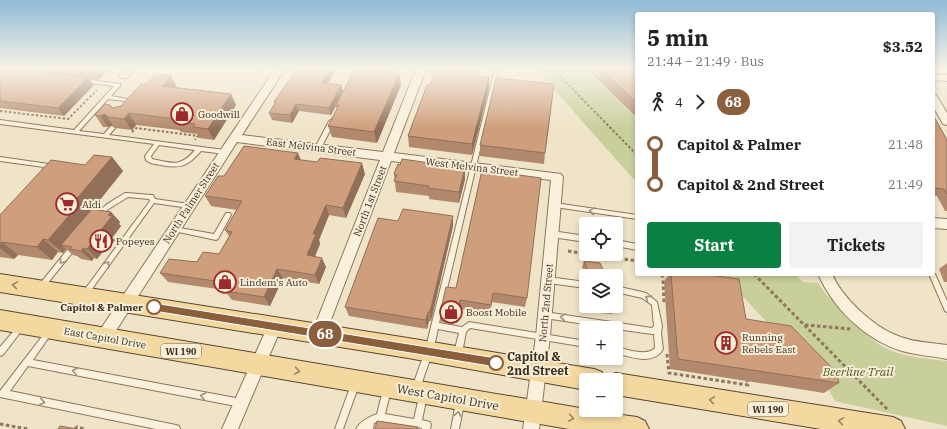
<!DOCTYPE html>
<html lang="en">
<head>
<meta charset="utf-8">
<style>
  body { margin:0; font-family:"IBM Plex Serif",serif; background:#f2f2f2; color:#222; height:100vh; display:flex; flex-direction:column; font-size:15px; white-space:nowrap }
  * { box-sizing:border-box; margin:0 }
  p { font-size:13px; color:#767676 }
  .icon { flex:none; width:22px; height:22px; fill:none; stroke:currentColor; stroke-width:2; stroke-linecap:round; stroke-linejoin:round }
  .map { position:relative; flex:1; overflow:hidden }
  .side { position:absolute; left:635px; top:12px; width:300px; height:264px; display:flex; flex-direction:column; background:#fff; border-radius:4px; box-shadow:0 2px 6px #0003 }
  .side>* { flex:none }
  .badge { padding:0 8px; border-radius:13px; font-size:14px; line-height:26px }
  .tools { position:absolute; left:579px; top:217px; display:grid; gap:8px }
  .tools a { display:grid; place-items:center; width:44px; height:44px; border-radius:4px; background:#fff; box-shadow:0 2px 6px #0003; font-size:20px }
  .map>.badge { position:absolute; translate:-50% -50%; box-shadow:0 0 0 2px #fff }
  .legs { display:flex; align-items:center; gap:6px; height:44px; padding:0 12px; font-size:13px }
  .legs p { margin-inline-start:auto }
  .overview { display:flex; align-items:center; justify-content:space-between; height:68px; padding:0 12px }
  h1 { font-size:22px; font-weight:700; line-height:30px }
  .action { display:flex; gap:8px; margin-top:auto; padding:8px 12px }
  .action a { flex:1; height:46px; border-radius:4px; background:#0b8043; color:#fff; font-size:16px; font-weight:700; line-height:46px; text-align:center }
  .action a+a { background:#f2f2f2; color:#222 }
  ul { padding:0 12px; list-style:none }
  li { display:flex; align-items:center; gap:14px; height:40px; font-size:15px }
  li i { display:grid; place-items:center; width:6px; height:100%; margin:0 5px; background:currentColor }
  li i::after { content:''; width:10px; height:10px; margin:-5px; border:3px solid; border-radius:50%; background:#fff }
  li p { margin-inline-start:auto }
  li:first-child i { background:linear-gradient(#0000 50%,currentColor 0) }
  li:last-child i { background:linear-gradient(currentColor 50%,#0000 0) }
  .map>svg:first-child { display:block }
  .green { fill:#c9cf9b }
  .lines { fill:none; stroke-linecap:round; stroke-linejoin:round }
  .lane-casing { stroke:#8d765c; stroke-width:2 }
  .street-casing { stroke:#8d765c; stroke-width:2 }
  .primary-casing { stroke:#5b4430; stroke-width:2 }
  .path-far1 { stroke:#8d765c; stroke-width:2; stroke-dasharray:2.5 2; stroke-linecap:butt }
  .path { stroke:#8d765c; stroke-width:3; stroke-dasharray:3.5 2.5; stroke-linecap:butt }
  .lane { fill:#faf1dc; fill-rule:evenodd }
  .street { fill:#faf1dc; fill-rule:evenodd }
  .primary { fill:#f3d9a0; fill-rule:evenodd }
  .wall { fill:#b2896c }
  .shaded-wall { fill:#916f58 }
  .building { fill:#cf9f7d; stroke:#916f58 }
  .oneway { stroke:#9c907e }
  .oneway2 { stroke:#988460 }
  .line-1 { fill:#8b5e3c; stroke:#fff }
  .stop-1-dot { fill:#fff; stroke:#8b5e3c; stroke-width:2 }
  .labels { text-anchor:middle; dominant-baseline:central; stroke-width:4; stroke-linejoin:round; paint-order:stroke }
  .shield { fill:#f7eed8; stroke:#756857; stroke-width:1 }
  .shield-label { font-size:9px; font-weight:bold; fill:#3d2e20 }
  .poi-label { font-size:10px; fill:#3d2e20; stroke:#f7eed8; text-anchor:start }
  .street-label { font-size:10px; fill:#3d2e20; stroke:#f7eed8 }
  .stop-label { font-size:10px; font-weight:bold; fill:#3d2e20; stroke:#f7eed8; text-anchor:end }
  .near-stop-label { font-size:12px; font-weight:bold; fill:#3d2e20; stroke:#f7eed8; text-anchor:start }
  .near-park-label { font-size:12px; font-style:italic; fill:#4d5a26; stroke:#f7eed8 }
  .near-street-label { font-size:12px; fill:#3d2e20; stroke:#f7eed8 }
</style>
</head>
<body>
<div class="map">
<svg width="947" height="429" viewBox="0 0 947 429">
  <rect width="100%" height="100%" fill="#f0e4c8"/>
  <g class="green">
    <polygon points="536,69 586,69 637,119 637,183"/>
    <path d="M722,274H795L803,282L818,283L825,293C839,308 859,330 876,342C895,357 924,358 947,361V426L835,401L827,387Z"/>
  </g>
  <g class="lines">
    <g class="lane-casing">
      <g id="lane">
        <path d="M426,69L444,70V71C440,74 430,72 426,69Z"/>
        <polygon points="495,69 499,69 439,323 462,327 469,322 586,341 586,347 470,328 466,332 462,353 461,355 458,356 455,355 454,353 459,333 438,329 433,351 420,388 419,391 416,392 413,391 412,388 425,351"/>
        <path d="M85,79L120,84V86L111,96L128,99L133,104L131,106L125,101L108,99L79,131L104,134L110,127L112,126L115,128L109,135L225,150L228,152L225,154L201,151C188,166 181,169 161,165C156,164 150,164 146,160L145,156L154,144L0,124V120L74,130L114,86L83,82V81ZM159,145L195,150C180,168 172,163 152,159L151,156Z"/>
        <polygon points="332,119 335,121 321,148 320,149 316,149 315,148 329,121"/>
        <polygon points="0,157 49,164 52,166 48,170 46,171 43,169 44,167 0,161"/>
        <path d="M125,193H127L151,195H153L155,199L189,204H191L192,206L191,208H189L154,203L87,296L85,297L83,296L82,294L83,292L150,201L149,199L128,197L107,210L101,218H97L96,216C103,205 114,200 125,193Z"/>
        <polygon points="553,203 555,203 637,215 637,219 555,207 553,207 552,205"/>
        <polygon points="226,213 230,213 231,215 218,239 216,240 174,231 172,231 171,229 172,227 174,227 214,234"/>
        <polygon points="552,231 586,236 586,242 552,237 550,236 549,234 550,232"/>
        <polygon points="616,240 637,244 637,250 616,246"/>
        <polygon points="74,243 76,244 77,246 76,248 43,289 41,290 39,289 38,287 39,285 72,244"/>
        <polygon points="933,272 935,274 947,301 947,312 945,311 929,274 933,274"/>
        <polygon points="548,277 586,282 586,288 548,283 546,282 545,280 546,278"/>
        <path d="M616,286L646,293L657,302L662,326L661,333L663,349C654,366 630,357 616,353V347C626,349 647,357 655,348L654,334H652L616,329V328H610L545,318L543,317L542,315L543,313L545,312L652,328L654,326L652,305L642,298L616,292Z"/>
        <polygon points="20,325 22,326 24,328 22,330 3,355 0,356 0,347 18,326"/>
        <polygon points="49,329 51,330 53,332 51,334 33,360 241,399 244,400 245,403 244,406 241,407 28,366 10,391 176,425 179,426 180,429 156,429 0,397 0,391 47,330"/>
        <polygon points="355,381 358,382 359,385 343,429 335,429 352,382"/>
        <path d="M387,386L390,387L391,390L385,414L414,419L420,393L423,392L426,393L427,396L422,420L430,422L431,425L430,429H422V428L380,421L374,423L373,429H356C360,421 369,417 377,414L383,390L384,387Z"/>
        <polygon points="460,399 463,400 464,403 459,429 451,429 456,403 457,400"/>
      </g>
    </g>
    <g class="street-casing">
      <g id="street">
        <polygon points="126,69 136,69 127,78 121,78 119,76"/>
        <polygon points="275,69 285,69 242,135 383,152 416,69 426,69 394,153 561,174 563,177 550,336 539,429 523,429 536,336 551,180 391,161 326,333 324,338 319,340 314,338 312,333 380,160 237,142 108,343 103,345 98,343 96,338 98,333"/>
        <polygon points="933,74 947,75 947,81 933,80"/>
        <polygon points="933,94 936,95 947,113 947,125 943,124 933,106"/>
        <polygon points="933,218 947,219 947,229 933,228"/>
        <path d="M818,274H832C842,298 874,327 898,336C913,342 931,343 947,345V359C932,356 916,355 902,351C865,340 833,308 818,274Z"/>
        <polygon points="275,320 280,321 282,326 238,429 222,429 270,321"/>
      </g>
    </g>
    <g class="primary-casing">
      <g id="primary">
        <polygon points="0,274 408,338 594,369 602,372 605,380 586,380 586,390 408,358 0,292"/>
        <polygon points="0,310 586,409 586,410 637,417 645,421 649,429 569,429 0,330"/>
        <polygon points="616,373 893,417 901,421 905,429 821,429 616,395 616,380 606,380 608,376"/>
      </g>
    </g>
    <g class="path-far1">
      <polyline points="553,69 637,155"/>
      <polyline points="0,111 68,119 97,90"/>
      <polyline points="132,132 136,128 198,136 195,140"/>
    </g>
    <g class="path">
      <polyline points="568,251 586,254"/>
      <polyline points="589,254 637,261"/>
      <polyline points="662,274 663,280"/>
      <polyline points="754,274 888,410"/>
      <polyline points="664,302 663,280 666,281"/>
      <polyline points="805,325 851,329"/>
      <polyline points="667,354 669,373 748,385 747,381"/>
      <polyline points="0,424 28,429"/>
      <polyline points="75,429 77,427 85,429"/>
    </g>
    <use href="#lane" class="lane"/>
    <use href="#street" class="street"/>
    <use href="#primary" class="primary"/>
  </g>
  <g class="wall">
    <polygon points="0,69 109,69 98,80 89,79 94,85 64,116 0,108"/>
    <polygon points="253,69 264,69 263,70"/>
    <polygon points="297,69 336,69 328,83 341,85 343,92 353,72 353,69 395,69 393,73 399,74 401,85 377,143 332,137 328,126 337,109 336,106 331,115 299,111 292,123 272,120 269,113 275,104 274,102"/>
    <polygon points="587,69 637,69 637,118"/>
    <polygon points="479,76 489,88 472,155 409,147 408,136 430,85"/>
    <polygon points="177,87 176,88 231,94 236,105 214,140 199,138 197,134 181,132 179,130 136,125 132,130 116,128 113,125 108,127 103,127 95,115 110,105 112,108 121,106"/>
    <polygon points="933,115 947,140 947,211 945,211 937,196 933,195"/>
    <polygon points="480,145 545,153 544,164 480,156"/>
    <polygon points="112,157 123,171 93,209 111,212 120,222 119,224 121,226 112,238 115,240 107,250 104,250 97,259 94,258 92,261 81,259 77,256 73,255 66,249 63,253 58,252 52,260 18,255 14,259 0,257 0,215 85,165"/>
    <polygon points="301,160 365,174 346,218 329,215 319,240 320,244 315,257 326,267 319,284 283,278 270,306 232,300 225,291 225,290 168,282 160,273 219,254 229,236 225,230 237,210 211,206 205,196 224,176"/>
    <polygon points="482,170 527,298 525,307 492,302 490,314 461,309 458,322 452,324 441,322 440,313 456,288"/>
    <polygon points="394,174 465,179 459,203 429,199 429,196 396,192"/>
    <polygon points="398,221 453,226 431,321 429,321 427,329 349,316 345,307"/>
    <polygon points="584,261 606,276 586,276 586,279 582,267"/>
    <polygon points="947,263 947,282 944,282 939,269"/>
    <polygon points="669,274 702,274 746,319 839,383 824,393 670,369 664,282"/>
    <polygon points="876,274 887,274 886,275"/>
    <polygon points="588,306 615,306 615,307 612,314 587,312"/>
  </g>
  <g class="shaded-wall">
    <polygon points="97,69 109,69 98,80 93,73"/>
    <polygon points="330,69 336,69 324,90 322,83"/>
    <polygon points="388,69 395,69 389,83 387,72"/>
    <polygon points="399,74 401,85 377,143 374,132"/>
    <polygon points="171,76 177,87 168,97 162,86"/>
    <polygon points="489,77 489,88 472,155 472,144"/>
    <polygon points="88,78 94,85 64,116 58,108"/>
    <polygon points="341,85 343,92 331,115 329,108"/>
    <polygon points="231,94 236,105 214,140 208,129"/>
    <polygon points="296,104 299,111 292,123 290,115"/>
    <polygon points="129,113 136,125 132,130 124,119"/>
    <polygon points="105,114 113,125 108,127 100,116"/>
    <polygon points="298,153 302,163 294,159"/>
    <polygon points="112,157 123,171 88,214 61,245 66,249 63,253 48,240 73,203"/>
    <polygon points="362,163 365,174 346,218 343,208"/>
    <polygon points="465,168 465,179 459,203 459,192"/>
    <polygon points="326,205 329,215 319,240 320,244 311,265 307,255 313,234"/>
    <polygon points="111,212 120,222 119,224 121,226 112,238 115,240 107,250 97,240 101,230 108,215"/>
    <polygon points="453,216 453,226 431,321 430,312"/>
    <polygon points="43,239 58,252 52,260 37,247"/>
    <polygon points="94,240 104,250 97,259 87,249"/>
    <polygon points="2,242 18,255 14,259 0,248 0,244"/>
    <polygon points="83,248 94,258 92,261 81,251"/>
    <polygon points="322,258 326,267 319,284 315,275"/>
    <polygon points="277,269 283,278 270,306 264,297"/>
    <polygon points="460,300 461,309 458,322 452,324 452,315"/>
    <polygon points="428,312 429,321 427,329 426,320"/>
  </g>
  <g class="building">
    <polygon points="0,69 18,69 88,78 58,108 0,101"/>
    <polygon points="62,69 97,69 93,73"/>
    <polygon points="297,69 330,69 322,83 341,85 329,108 296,104 290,115 269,113 276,102 274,102"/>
    <polygon points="353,69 388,69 387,72 399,74 374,132 328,126 339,105 336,105 354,71"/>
    <polygon points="436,69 454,69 479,72 478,76 489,77 472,144 408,136 427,85 430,85"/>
    <polygon points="601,69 637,69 637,103"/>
    <polygon points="156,74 171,76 162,86 231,94 208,129 193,127 195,124 174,121 175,119 129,113 124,119 108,117 105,114 100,116 95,115 105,104 110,105 112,108 121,106 141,84 147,84"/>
    <polygon points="496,78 554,84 545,153 480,145"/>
    <polygon points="933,115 947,140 947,194 944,189 933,188"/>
    <polygon points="244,146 298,153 294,159 317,162 320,158 362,163 343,208 326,205 313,234 316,234 307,255 322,258 315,275 277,269 264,297 225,291 229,283 160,273 169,259 197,262 203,252 219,254 232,232 225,230 242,201 205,196 218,176 224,176"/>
    <polygon points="94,155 112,157 73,203 79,204 48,240 43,239 37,247 2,242 0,244 0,215 51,160 85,165"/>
    <polygon points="402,159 465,168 459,192 428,188 429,186 394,181 397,175 394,174 398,164 400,165"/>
    <polygon points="482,170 541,178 527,298 493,293 491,305 460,300 457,314 452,315 440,313 446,287 456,288"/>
    <polygon points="92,209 111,212 108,215 112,216 101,230 105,230 97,240 94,240 87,249 83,248 81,251 70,249 72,247 61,245"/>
    <polygon points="403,209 453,216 430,312 428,312 426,320 345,307 378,218 398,221"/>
    <polygon points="584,261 600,263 606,276 590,276"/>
    <polygon points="671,274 702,274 739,279 746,319 791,326 836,372 839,383 678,359"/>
    <polygon points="596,306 615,306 615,307"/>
    <polygon points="377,421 418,427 418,429 375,429"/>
    <polygon points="60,426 77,429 58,429"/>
  </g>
  <defs><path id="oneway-chevron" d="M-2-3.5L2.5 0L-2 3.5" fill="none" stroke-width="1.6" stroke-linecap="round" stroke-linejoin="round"/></defs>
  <g class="oneway">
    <use href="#oneway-chevron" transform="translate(592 211) rotate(-171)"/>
    <use href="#oneway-chevron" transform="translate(62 261) rotate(129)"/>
    <use href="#oneway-chevron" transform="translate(107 264) rotate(-54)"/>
    <use href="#oneway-chevron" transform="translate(648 298) rotate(-143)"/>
    <use href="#oneway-chevron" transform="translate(563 317) rotate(-171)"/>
    <use href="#oneway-chevron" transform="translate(75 371) rotate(-169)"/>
    <use href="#oneway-chevron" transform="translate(203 396) rotate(-169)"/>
    <use href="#oneway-chevron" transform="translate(42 402) rotate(11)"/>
    <use href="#oneway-chevron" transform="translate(458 414) rotate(-80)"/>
  </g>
  <g class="oneway2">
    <use href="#oneway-chevron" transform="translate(15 285) rotate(-171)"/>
    <use href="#oneway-chevron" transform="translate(297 371) rotate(10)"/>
    <use href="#oneway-chevron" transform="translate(712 400) rotate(-171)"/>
    <use href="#oneway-chevron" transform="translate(571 418) rotate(10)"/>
    <use href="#oneway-chevron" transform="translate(841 421) rotate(-171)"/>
  </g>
  <linearGradient id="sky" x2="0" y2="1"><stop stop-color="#8fbad6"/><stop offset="0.53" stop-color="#f8f3e6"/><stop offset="1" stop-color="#f8f3e6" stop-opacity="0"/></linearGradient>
  <rect width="947" height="129" fill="url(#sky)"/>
  <polygon class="line-1" points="154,303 496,358 499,360 501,363 499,366 496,367 154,311 151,310 150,307 151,304"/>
  <defs>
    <g id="shop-ring" transform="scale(1.15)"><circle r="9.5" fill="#f7eed8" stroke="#9e2a2b" stroke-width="1.5"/><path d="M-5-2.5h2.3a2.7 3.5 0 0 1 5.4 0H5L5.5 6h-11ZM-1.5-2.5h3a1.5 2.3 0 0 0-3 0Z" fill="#9e2a2b"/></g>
    <g id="supermarket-ring" transform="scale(1.15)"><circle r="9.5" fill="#f7eed8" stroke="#9e2a2b" stroke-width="1.5"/><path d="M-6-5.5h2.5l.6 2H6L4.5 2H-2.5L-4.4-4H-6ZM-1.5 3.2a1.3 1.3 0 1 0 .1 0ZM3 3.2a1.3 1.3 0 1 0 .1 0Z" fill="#9e2a2b"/></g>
    <g id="restaurant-ring" transform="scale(1.15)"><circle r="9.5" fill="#f7eed8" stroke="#9e2a2b" stroke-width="1.5"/><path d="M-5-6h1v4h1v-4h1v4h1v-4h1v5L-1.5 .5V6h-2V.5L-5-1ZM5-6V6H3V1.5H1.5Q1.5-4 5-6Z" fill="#9e2a2b"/></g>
    <g id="building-ring" transform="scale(1.15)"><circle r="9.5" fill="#f7eed8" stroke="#9e2a2b" stroke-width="1.5"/><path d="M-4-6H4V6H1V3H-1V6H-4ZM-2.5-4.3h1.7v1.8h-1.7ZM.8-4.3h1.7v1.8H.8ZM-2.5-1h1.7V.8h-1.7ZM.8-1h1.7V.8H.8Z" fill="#9e2a2b"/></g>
  </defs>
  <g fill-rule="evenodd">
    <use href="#shop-ring" x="182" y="114"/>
    <use href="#supermarket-ring" x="67" y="204"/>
    <use href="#restaurant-ring" x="101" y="241"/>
    <use href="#shop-ring" x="225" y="282"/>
    <use href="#shop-ring" x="451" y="312"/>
    <use href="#building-ring" x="726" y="343"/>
  </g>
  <g class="stop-1-dot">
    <circle cx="154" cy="307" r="7"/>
    <circle cx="496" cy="363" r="7"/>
  </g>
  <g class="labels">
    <g class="shield">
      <rect x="161" y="344" width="40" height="14" rx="3"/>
      <rect x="748" y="402" width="40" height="14" rx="3"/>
    </g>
    <g class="shield-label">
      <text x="181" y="351">WI 190</text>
      <text x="768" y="409">WI 190</text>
    </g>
    <g class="poi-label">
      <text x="198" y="114">Goodwill</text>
      <text x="82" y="204">Aldi</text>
      <text x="116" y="241">Popeyes</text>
      <text x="240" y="282">Lindem's Auto</text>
      <text x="466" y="312">Boost Mobile</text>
      <text x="742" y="337">Running<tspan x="742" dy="12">Rebels East</tspan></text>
    </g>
    <g class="street-label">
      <text transform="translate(311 147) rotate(7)">East Melvina Street</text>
      <text transform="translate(472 167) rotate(7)">West Melvina Street</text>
      <text transform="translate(370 201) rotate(-69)">North 1st Street</text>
      <text transform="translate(191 203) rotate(-57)">North Palmer Street</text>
      <text transform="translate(546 303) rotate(-85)">North 2nd Street</text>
      <text transform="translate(105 338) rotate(10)">East Capitol Drive</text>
    </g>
    <g class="stop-label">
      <text x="143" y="307">Capitol &amp; Palmer</text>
    </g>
    <g class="near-stop-label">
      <text x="507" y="356">Capitol &amp;<tspan x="507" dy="14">2nd Street</tspan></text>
    </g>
    <g class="near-park-label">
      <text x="858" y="371">Beerline Trail</text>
    </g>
    <g class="near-street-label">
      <text transform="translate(448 397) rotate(10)">West Capitol Drive</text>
    </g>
  </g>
</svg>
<div class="tools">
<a><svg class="icon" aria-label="locate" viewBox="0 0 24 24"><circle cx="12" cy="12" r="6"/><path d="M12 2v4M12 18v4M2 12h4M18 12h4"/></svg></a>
<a><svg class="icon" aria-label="layers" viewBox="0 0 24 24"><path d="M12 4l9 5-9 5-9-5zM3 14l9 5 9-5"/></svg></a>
<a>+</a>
<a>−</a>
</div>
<b class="badge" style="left:325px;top:334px;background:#8b5e3c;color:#fff">68</b>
<section class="side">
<div class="overview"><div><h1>5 min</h1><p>21:44 – 21:49 · Bus</p></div><b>$3.52</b></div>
<div class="legs"><svg class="icon" aria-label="walk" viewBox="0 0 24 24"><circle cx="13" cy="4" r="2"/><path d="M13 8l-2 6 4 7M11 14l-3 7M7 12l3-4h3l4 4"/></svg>4<svg class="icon" aria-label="forward" viewBox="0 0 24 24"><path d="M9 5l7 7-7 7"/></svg><b class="badge" style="background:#8b5e3c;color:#fff">68</b></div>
<ul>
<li><i style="color:#8b5e3c"></i><b>Capitol &amp; Palmer</b><p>21:48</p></li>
<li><i style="color:#8b5e3c"></i><b>Capitol &amp; 2nd Street</b><p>21:49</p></li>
</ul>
<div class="action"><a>Start</a><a>Tickets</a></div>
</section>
</div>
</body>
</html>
